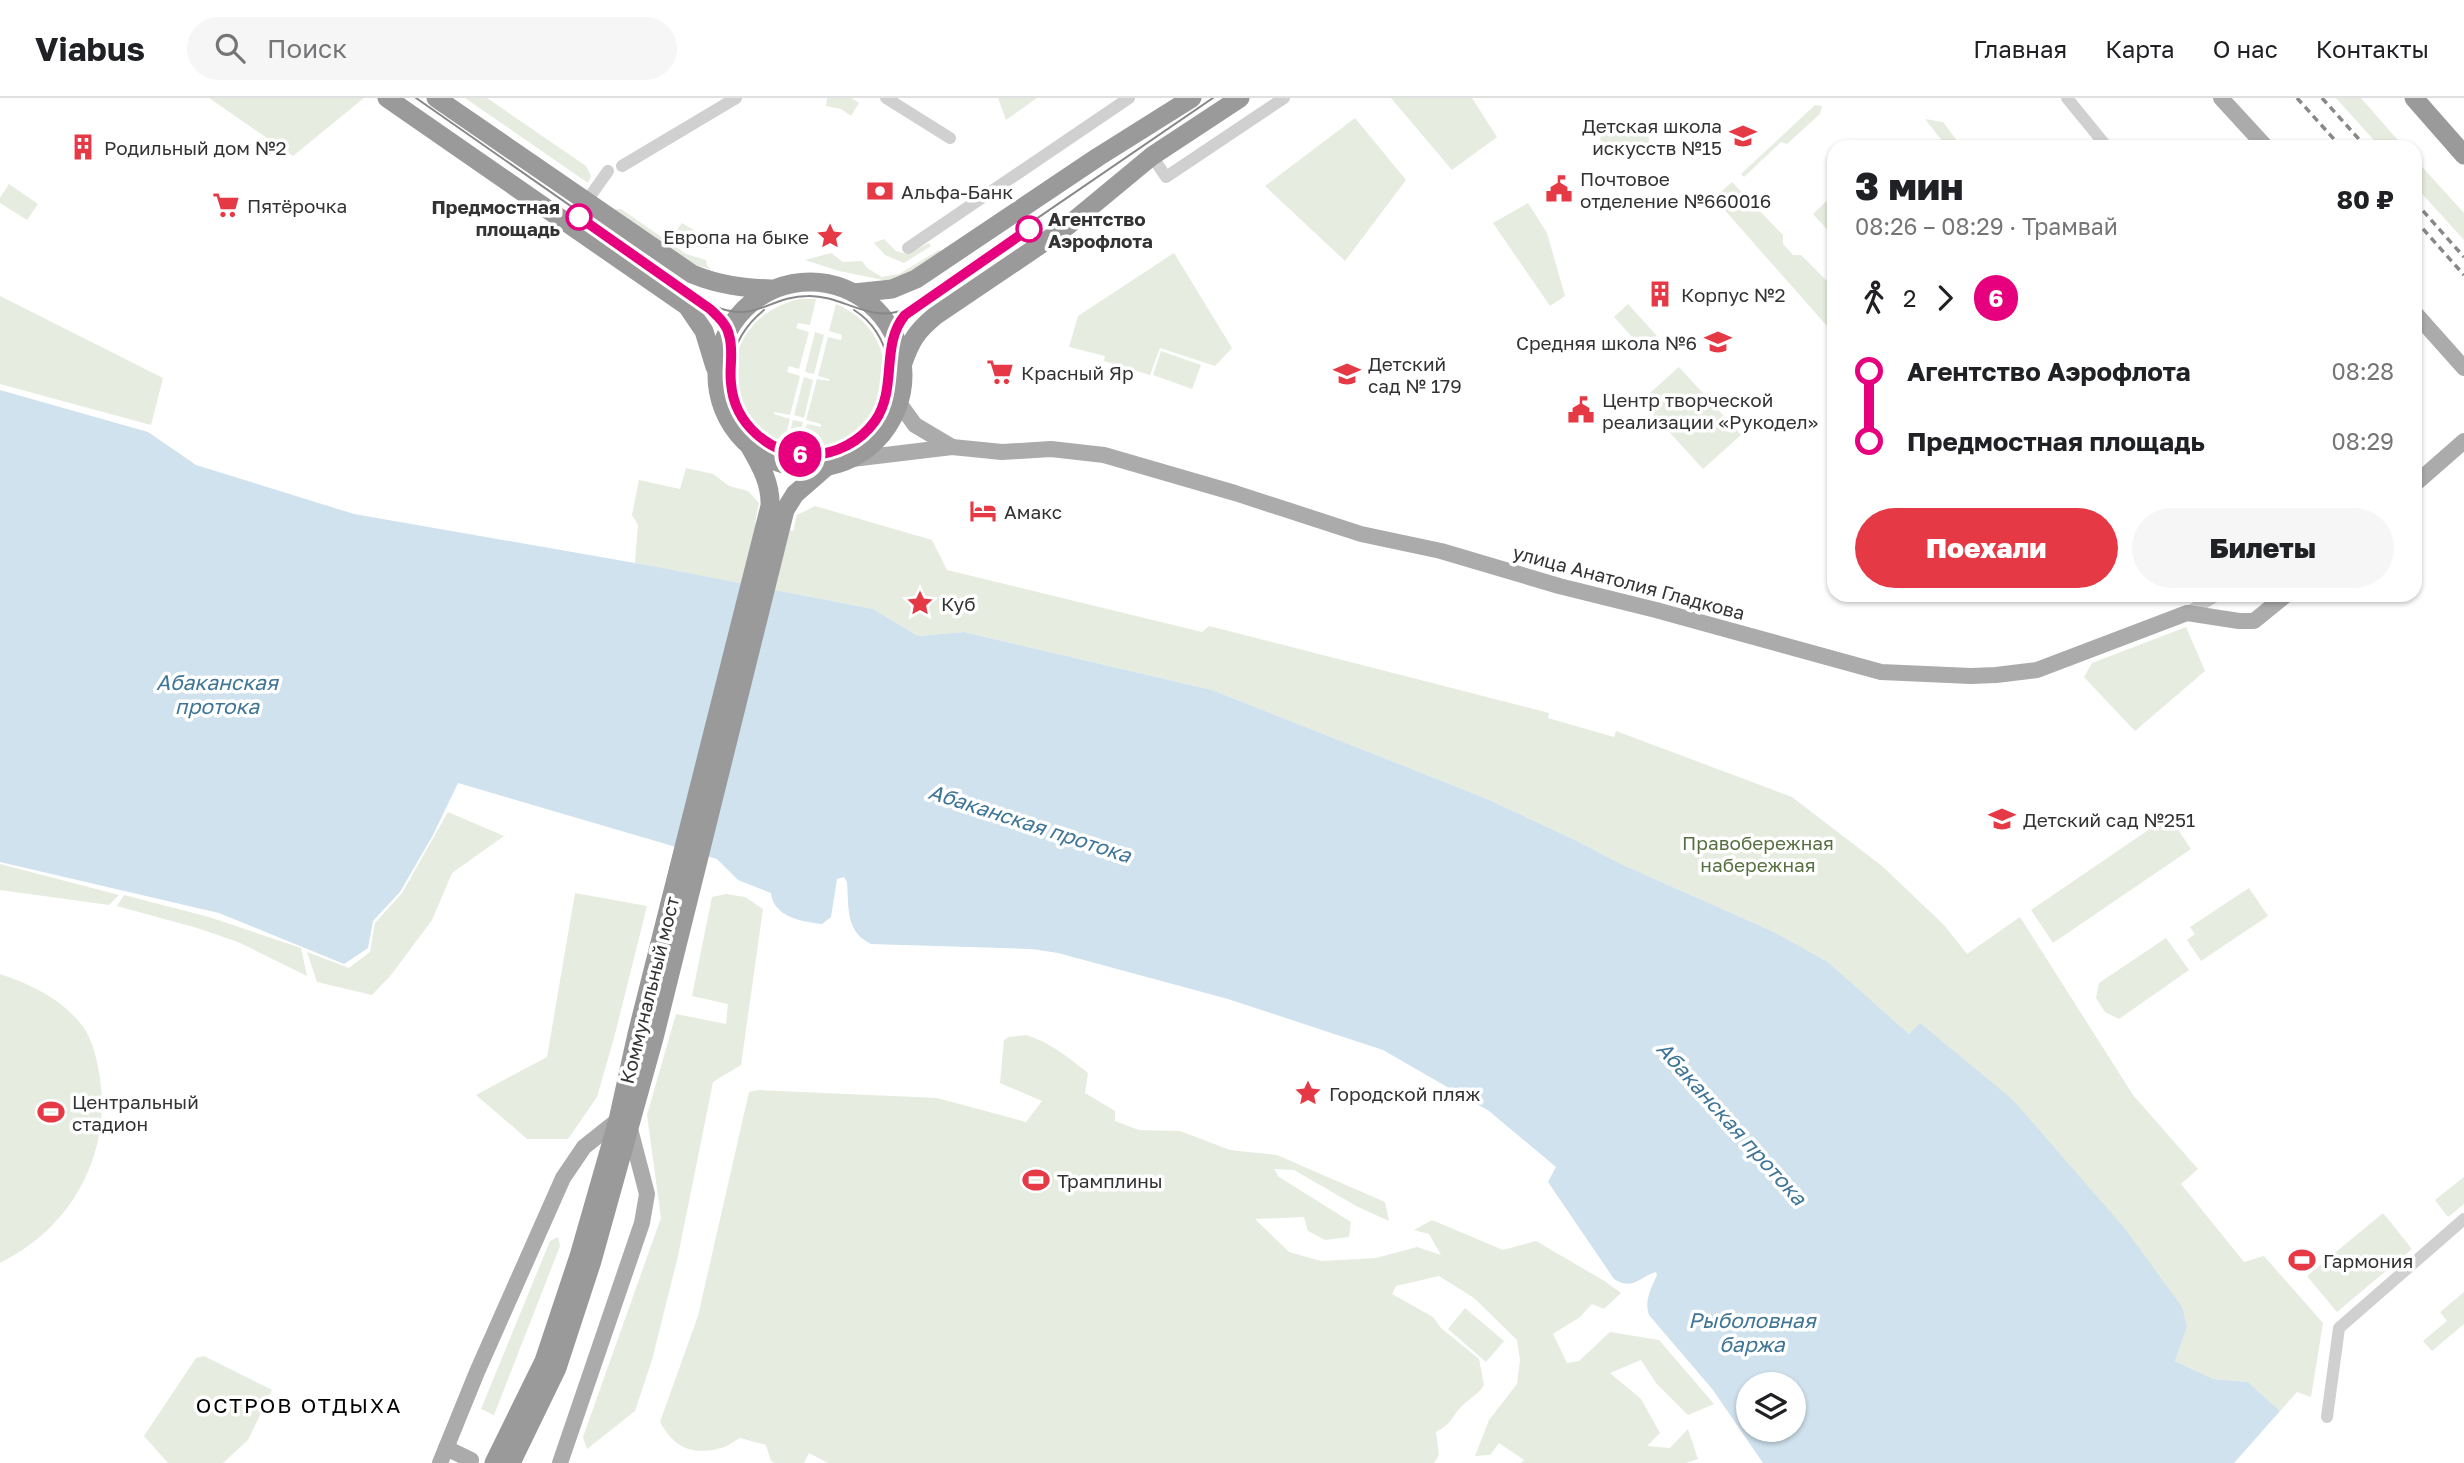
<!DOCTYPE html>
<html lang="ru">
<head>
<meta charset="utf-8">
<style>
  body { margin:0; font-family:"Golos Text",sans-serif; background:#f6f6f6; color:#202124; height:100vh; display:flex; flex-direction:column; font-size:26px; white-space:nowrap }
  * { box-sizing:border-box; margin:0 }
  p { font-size:23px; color:#757577 }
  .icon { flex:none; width:38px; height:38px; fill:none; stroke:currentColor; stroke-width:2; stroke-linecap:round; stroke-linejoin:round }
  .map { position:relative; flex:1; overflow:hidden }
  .drawer { position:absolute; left:1827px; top:42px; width:595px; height:462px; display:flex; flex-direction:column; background:#fff; border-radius:21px; box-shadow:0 2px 5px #0004 }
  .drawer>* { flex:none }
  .badge { padding:0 14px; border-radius:23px; font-size:24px; line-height:46px }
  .controls { position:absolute; left:1736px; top:1274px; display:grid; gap:14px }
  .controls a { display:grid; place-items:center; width:70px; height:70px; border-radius:50%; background:#fff; box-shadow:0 2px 5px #0004; font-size:35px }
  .map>.badge { position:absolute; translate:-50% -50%; box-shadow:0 0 0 4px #fff }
  .legs { display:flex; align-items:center; gap:10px; height:77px; padding:0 28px; font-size:23px }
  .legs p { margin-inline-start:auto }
  .overview { display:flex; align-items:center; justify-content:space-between; height:119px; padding:0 28px }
  h1 { font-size:38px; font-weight:800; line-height:52px }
  .primary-button { display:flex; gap:14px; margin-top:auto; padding:14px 28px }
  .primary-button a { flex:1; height:80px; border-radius:42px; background:#e63946; color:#fff; font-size:28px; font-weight:800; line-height:80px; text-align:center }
  .primary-button a+a { background:#f6f6f6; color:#202124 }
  ul { padding:0 28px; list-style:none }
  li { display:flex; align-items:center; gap:24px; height:70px; font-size:26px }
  li i { display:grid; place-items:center; width:10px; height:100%; margin:0 9px; background:currentColor }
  li i::after { content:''; width:18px; height:18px; margin:-9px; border:5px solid; border-radius:50%; background:#fff }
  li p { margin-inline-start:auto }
  li:first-child i { background:linear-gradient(#0000 50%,currentColor 0) }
  li:last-child i { background:linear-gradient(currentColor 50%,#0000 0) }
  header { display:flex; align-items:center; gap:42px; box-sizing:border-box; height:98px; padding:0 35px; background:#fff; border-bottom:2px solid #e0e0e0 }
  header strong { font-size:33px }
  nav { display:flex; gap:38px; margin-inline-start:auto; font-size:24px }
  .search { width:490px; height:63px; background:#f6f6f6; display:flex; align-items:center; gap:18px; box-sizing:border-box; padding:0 24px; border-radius:38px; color:#757577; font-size:26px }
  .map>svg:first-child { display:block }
  .green { fill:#e6ecdf }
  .water { fill:#cfe2ee; fill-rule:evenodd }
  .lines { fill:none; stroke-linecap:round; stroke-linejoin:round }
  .minor { stroke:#d0d0d0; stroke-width:12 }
  .major { stroke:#ababab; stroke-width:16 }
  .highway { stroke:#9a9a9a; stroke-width:19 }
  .tram { stroke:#888; stroke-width:2 }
  .rail { stroke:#888; stroke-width:3.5; stroke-dasharray:7 5; stroke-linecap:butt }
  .line-1-casing { stroke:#fff; stroke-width:16 }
  .line-1 { stroke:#e6007e; stroke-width:10 }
  .stop-1-dot { fill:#fff; stroke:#e6007e; stroke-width:3.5 }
  .labels { text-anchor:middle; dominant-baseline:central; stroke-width:7; stroke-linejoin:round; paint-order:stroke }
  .poi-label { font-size:19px; fill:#333; stroke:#fff; text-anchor:start }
  .stop-label { font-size:19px; font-weight:bold; fill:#333; stroke:#fff; text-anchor:end }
  .street-label { font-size:19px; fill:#333; stroke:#fff }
  .park-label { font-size:19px; fill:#56703f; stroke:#fff }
  .water-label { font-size:21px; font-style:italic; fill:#3f7597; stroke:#fff }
  .neighbourhood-label { font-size:21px; letter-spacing:2px; fill:#000; stroke:#fff }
</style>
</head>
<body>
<header>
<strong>Viabus</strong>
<div class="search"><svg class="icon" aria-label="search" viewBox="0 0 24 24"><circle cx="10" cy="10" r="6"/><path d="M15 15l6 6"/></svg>Поиск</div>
<nav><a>Главная</a><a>Карта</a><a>О нас</a><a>Контакты</a></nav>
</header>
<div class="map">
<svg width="2464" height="1365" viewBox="0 0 2464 1365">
  <rect width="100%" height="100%" fill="#fff"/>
  <g class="green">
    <polygon points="209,0 364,0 293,58"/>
    <polygon points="465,0 487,0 586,68 591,78 588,85"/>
    <polygon points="827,0 852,0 859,5 851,18 841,11 826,8"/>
    <polygon points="998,0 1037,0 1006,22"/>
    <polygon points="1391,0 1472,0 1497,39 1452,72"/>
    <polygon points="2336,0 2361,0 2404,49 2380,49"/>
    <polygon points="1815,7 1822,8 1820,16 1787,46 1781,44 1744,79 1741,76"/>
    <polygon points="1355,20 1406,82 1345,163 1265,88"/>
    <polygon points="1925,21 1943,24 1962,49 1947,49"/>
    <polygon points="1648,32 1650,56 1602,60 1600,36"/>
    <polygon points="2415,61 2464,115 2464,142 2415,88"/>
    <polygon points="1732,84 1783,137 1783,146 1793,157 1801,157 1828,184 1834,180 1834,236 1714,100"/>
    <polygon points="9,86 38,106 27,122 0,105 0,100"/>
    <polygon points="1834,96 1834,139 1813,116"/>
    <polygon points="1528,105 1547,135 1565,198 1550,208 1493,125"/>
    <polygon points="617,111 621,111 686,156 706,162 707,168 711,171 690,166 615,113"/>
    <path d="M682,125L708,141L710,147L707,150C694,150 684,145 673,138Z"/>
    <polygon points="884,141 896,153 907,156 929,145 931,148 904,165 885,157 874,145"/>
    <polygon points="939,152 943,153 893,184 839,173 805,162 831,155 843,164 862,163 867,170 882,179 899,176"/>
    <polygon points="1174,155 1232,250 1215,268 1160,250 1150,277 1104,263 1105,258 1069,249 1078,218"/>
    <polygon points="0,198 163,280 151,327 0,286"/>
    <path d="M800,201H816L810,227L798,225L796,230L809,234L799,271L789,268L787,274L800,278L790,317L775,314L774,316L790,321L784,344H787L793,322L803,324L798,347L801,348L807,326L821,329V326L806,322L817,281L829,283V281L818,278L828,239L841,242L842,237L829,233L836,206C920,241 889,365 799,353C712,341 711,220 800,201Z"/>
    <polygon points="1628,206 1657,238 1643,251 1614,219"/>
    <polygon points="815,234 824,237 814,276 805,274"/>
    <polygon points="1161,253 1201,267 1192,291 1153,277"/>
    <polygon points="1679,269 1741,337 1703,371 1641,303"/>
    <polygon points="804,279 813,282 804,320 794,317"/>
    <polygon points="686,370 713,376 729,388 748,393 759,405 755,425 793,433 797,417 815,408 932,442 947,472 1202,534 1209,528 1549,615 1548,620 1614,639 1616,633 1792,699 1882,768 1944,827 1967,856 2020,819 2133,997 2198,1071 2181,1086 2244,1164 2264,1158 2323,1225 2311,1299 2297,1294 2280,1313 2248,1284 2213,1281 2175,1263 2187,1229 1920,926 1909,936 1828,864 1772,833 1623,767 1573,741 1485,700 1212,592 964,534 918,538 873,511 635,465 638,427 632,417 639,382 680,391"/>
    <polygon points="2186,529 2205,573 2135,633 2084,579 2092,565"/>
    <polygon points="448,714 504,738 452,775 432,822 391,877 372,897 317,884 307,854 349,870 370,854 375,825 402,795"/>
    <polygon points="2169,718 2191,751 2053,845 2031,812"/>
    <polygon points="0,766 119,797 109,807 0,792"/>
    <polygon points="2249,790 2268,818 2201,863 2187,842 2195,836 2190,829"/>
    <polygon points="575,795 647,808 614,940 597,999 568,1041 527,1041 476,997 547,959"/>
    <polygon points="726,796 745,799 763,811 741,967 713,984 678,1158 652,1262 635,1313 587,1351 583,1339 661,1120 647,1017 676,916 726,926 728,906 692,898 712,799"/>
    <polygon points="124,797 209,819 301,850 307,878 238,844 197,830 117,808"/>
    <polygon points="2166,840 2189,872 2119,921 2105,914 2096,900 2099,885"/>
    <path d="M0,876C32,887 64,902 84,930C93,943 98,966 100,981C111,1059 70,1131 0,1165Z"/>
    <path d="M1026,937C1051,945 1068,959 1088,975L1085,995L1115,1013V1023L1139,1032L1180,1033L1230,1052L1277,1057L1385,1104L1389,1123L1358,1109L1294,1072L1274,1071L1279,1079L1351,1124L1349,1139L1325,1142L1308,1133L1304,1119L1255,1121L1289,1154L1321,1163L1376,1160L1417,1149L1441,1157L1429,1136L1414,1132L1432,1122L1503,1152L1536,1143L1606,1184L1621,1195L1604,1211L1592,1206L1580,1219L1553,1236L1567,1265L1579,1263L1610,1234L1659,1242L1714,1306L1688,1317L1656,1285L1641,1262L1610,1275L1641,1301L1660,1335L1647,1348L1670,1350L1688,1331L1698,1361L1686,1365H1521L1524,1362L1499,1345L1490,1357L1475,1358L1489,1322L1517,1286L1520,1262L1517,1242L1474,1200L1439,1178L1396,1188L1392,1196L1433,1219L1441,1230L1479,1261L1484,1287C1478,1297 1471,1299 1463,1307C1451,1318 1454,1325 1436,1334L1439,1357L1434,1365H828L809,1355L804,1365H775L771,1363L766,1347L740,1340C734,1343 727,1349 721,1350C691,1358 674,1349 660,1324L698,1218L749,994L759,992L937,1000L1026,1024L1042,1003L1000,985L1004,942L1009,939Z"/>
    <polygon points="2464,1079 2464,1106 2448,1119 2435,1102"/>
    <polygon points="2383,1115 2412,1151 2337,1214 2307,1178"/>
    <polygon points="558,1139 560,1148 494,1317 481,1311 550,1143"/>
    <polygon points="2464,1194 2464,1226 2432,1253 2423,1243 2447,1223 2440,1214"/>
    <polygon points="1465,1210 1504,1243 1486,1264 1448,1231"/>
    <polygon points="204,1258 272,1292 248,1342 223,1365 168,1365 144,1338 196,1260"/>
  </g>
  <path class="water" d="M0,292L148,334L196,367L354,416L652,468L873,511L918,538L964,534L1212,592L1485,700L1573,741L1623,767L1772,833L1828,864L1909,936L1920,925L2013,1002L2126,1132L2182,1209L2187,1229L2175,1263L2213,1281L2248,1284L2280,1313L2234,1365H1763L1713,1292L1649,1217C1644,1203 1651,1190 1657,1177L1656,1174C1639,1179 1633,1193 1614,1181L1548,1084L1556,1069L1489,1013L1383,952L1228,901L1058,855L1032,851L871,846C845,833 849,810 847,784L844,779L837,781L831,819L822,826C801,824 773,818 771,795L738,782L717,761L458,685L433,737L400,794L373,823L368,850L344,866L219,815L0,764ZM1748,1286H1794V1332H1748Z"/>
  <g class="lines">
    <g class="minor">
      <polyline points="886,0 950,40"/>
      <polyline points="2067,0 2107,49"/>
      <polyline points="1152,58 1166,79 1284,0"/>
      <polyline points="622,68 736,0"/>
      <polyline points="586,104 608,73"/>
      <polyline points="908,150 1129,0"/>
      <polyline points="2187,515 2217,497"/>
      <polyline points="2327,1319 2339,1230 2464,1121"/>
    </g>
    <g class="major">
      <polyline points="2221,0 2266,49"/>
      <polyline points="2415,215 2464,270"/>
      <polyline points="899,305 915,327 952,349"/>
      <polyline points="852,361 952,349 1002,354 1051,351 1104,357 1235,395 1361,436 1441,453 1559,488 1656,512 1881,574 1971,578 1996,577 2037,572 2187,515 2239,523 2254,523 2286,497"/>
      <polyline points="2415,386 2464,343"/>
      <polyline points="446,1350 471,1362"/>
      <polyline points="440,1365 477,1274 563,1080 584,1049 618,1022"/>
      <polyline points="560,1365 642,1125 647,1096 629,1027"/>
    </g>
    <g class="highway">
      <polyline points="387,0 687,208 704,233 715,269"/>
      <path d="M436,0L692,176C719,187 743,190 771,191"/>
      <polyline points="2414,0 2464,57"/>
      <circle cx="810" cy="277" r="93"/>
      <polyline points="854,195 892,191 916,181 1098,59 1192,0"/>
      <path d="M903,265C911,242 917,233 935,218L1065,130L1152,58L1240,0"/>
      <path d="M494,1365L544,1263L579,1158L618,1022L637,936L770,408C771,386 761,368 750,349"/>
      <polyline points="511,1365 557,1270 592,1163 654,940 785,412 795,396 826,369"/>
    </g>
    <g class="tram">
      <path d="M416,0L714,208C756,226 769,198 808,198C842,197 869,225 903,212L1213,0"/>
      <polyline points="707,209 728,233 732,257"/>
      <path d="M764,212C685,276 762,392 846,348C915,311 867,243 912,212"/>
      <path d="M854,212C872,223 884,242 888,263"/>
    </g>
    <g class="rail">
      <polyline points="2297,0 2341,49"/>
      <polyline points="2322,0 2366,49"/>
      <polyline points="2415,104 2464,159"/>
      <polyline points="2415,122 2464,177"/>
    </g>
  </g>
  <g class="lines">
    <g class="line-1-casing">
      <path id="line-1" d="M579,119L710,211C717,218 727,226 729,237C734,253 729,269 731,285C734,326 770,357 811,357C836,356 860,344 875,323C898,290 880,247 905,217L1029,131"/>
    </g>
    <use href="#line-1" class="line-1"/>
  </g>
  <defs>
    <g id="school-bare" transform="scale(2.1)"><path d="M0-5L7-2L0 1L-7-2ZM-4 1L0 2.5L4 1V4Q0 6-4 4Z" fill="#e63946" stroke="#fff" stroke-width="2.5" paint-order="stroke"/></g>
    <g id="building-bare" transform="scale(2.1)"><path d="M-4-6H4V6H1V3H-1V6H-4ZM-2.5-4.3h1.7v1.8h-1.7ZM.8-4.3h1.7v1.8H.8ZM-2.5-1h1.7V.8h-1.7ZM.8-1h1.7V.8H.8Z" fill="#e63946" stroke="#fff" stroke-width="2.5" paint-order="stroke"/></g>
    <g id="civic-bare" transform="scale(2.1)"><path d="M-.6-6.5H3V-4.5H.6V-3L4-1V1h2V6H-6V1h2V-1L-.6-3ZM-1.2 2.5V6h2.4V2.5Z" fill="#e63946" stroke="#fff" stroke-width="2.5" paint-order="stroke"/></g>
    <g id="bank-bare" transform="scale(2.1)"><path d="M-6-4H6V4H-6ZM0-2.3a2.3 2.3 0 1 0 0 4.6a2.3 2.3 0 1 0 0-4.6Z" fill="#e63946" stroke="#fff" stroke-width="2.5" paint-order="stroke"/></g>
    <g id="supermarket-bare" transform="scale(2.1)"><path d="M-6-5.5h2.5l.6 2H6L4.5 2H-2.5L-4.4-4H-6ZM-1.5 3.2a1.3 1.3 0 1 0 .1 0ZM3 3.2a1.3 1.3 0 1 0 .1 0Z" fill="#e63946" stroke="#fff" stroke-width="2.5" paint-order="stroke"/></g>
    <g id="sight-bare" transform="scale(2.1)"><path d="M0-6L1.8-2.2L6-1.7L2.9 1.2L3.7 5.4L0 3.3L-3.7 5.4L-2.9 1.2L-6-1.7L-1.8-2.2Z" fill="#e63946" stroke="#fff" stroke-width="2.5" paint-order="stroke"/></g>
    <g id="hotel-bare" transform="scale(2.1)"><path d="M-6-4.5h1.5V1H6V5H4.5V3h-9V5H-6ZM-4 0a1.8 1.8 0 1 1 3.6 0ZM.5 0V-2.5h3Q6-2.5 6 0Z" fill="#e63946" stroke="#fff" stroke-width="2.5" paint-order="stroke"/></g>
    <g id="stadium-bare" transform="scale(2.1)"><path d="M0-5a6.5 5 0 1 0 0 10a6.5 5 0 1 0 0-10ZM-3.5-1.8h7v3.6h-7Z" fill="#e63946" stroke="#fff" stroke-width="2.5" paint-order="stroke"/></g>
  </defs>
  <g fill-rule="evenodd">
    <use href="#school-bare" x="1743" y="38"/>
    <use href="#building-bare" x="83" y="49"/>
    <use href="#civic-bare" x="1559" y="91"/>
    <use href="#bank-bare" x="880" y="93"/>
    <use href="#supermarket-bare" x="226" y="107"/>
    <use href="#sight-bare" x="830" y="138"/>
    <use href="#building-bare" x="1660" y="196"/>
    <use href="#school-bare" x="1718" y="244"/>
    <use href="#supermarket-bare" x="1000" y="274"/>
    <use href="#school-bare" x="1347" y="276"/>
    <use href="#civic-bare" x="1581" y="312"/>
    <use href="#hotel-bare" x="983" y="413"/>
    <use href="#sight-bare" x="920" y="505"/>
    <use href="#school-bare" x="2002" y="721"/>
    <use href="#sight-bare" x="1308" y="995"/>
    <use href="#stadium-bare" x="51" y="1014"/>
    <use href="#stadium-bare" x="1036" y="1082"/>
    <use href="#stadium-bare" x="2302" y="1162"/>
  </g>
  <g class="stop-1-dot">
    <circle cx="579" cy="119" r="12"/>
    <circle cx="1029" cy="131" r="12"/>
  </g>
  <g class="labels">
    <g class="poi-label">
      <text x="1722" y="27" text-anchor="end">Детская школа<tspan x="1722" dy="22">искусств №15</tspan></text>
      <text x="104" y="49">Родильный дом №2</text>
      <text x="1580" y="80">Почтовое<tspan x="1580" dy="22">отделение №660016</tspan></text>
      <text x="901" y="93">Альфа-Банк</text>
      <text x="247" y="107">Пятёрочка</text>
      <text x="809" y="138" text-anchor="end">Европа на быке</text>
      <text x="1681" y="196">Корпус №2</text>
      <text x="1697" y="244" text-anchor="end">Средняя школа №6</text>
      <text x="1368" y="265">Детский<tspan x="1368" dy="22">сад № 179</tspan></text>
      <text x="1021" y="274">Красный Яр</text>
      <text x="1602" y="301">Центр творческой<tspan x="1602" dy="22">реализации «Рукодел»</tspan></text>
      <text x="1004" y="413">Амакс</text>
      <text x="941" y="505">Куб</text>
      <text x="2023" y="721">Детский сад №251</text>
      <text x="1329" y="995">Городской пляж</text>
      <text x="72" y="1003">Центральный<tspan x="72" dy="22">стадион</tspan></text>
      <text x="1057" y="1082">Трамплины</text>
      <text x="2323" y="1162">Гармония</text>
    </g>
    <g class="stop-label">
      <text x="560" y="108">Предмостная<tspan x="560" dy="22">площадь</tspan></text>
      <text x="1048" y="120" text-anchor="start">Агентство<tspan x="1048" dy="22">Аэрофлота</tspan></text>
    </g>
    <g class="street-label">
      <text transform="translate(1629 484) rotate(15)">улица Анатолия Гладкова</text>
      <text transform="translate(649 892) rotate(-76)">Коммунальный мост</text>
    </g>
    <g class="park-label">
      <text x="1758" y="744">Правобережная<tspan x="1758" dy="22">набережная</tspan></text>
    </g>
    <g class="water-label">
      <text x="217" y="584">Абаканская<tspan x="217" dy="24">протока</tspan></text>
      <text transform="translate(1030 725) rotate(18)">Абаканская протока</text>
      <text transform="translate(1732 1025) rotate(48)">Абаканская протока</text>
      <text x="1752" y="1222">Рыболовная<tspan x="1752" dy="24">баржа</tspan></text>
    </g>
    <g class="neighbourhood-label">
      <text x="299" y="1307">ОСТРОВ ОТДЫХА</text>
    </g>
  </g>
</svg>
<div class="controls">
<a><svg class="icon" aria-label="layers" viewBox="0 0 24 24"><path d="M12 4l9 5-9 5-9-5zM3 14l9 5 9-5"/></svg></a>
</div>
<b class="badge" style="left:800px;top:356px;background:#e6007e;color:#fff">6</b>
<section class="drawer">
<div class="overview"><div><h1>3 мин</h1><p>08:26 – 08:29 · Трамвай</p></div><b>80 ₽</b></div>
<div class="legs"><svg class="icon" aria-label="walk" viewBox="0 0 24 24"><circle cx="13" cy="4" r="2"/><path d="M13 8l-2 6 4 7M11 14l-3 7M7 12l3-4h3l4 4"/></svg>2<svg class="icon" aria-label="forward" viewBox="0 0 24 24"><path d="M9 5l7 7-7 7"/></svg><b class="badge" style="background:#e6007e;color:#fff">6</b></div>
<ul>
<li><i style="color:#e6007e"></i><b>Агентство Аэрофлота</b><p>08:28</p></li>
<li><i style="color:#e6007e"></i><b>Предмостная площадь</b><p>08:29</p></li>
</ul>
<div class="primary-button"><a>Поехали</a><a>Билеты</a></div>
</section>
</div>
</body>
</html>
